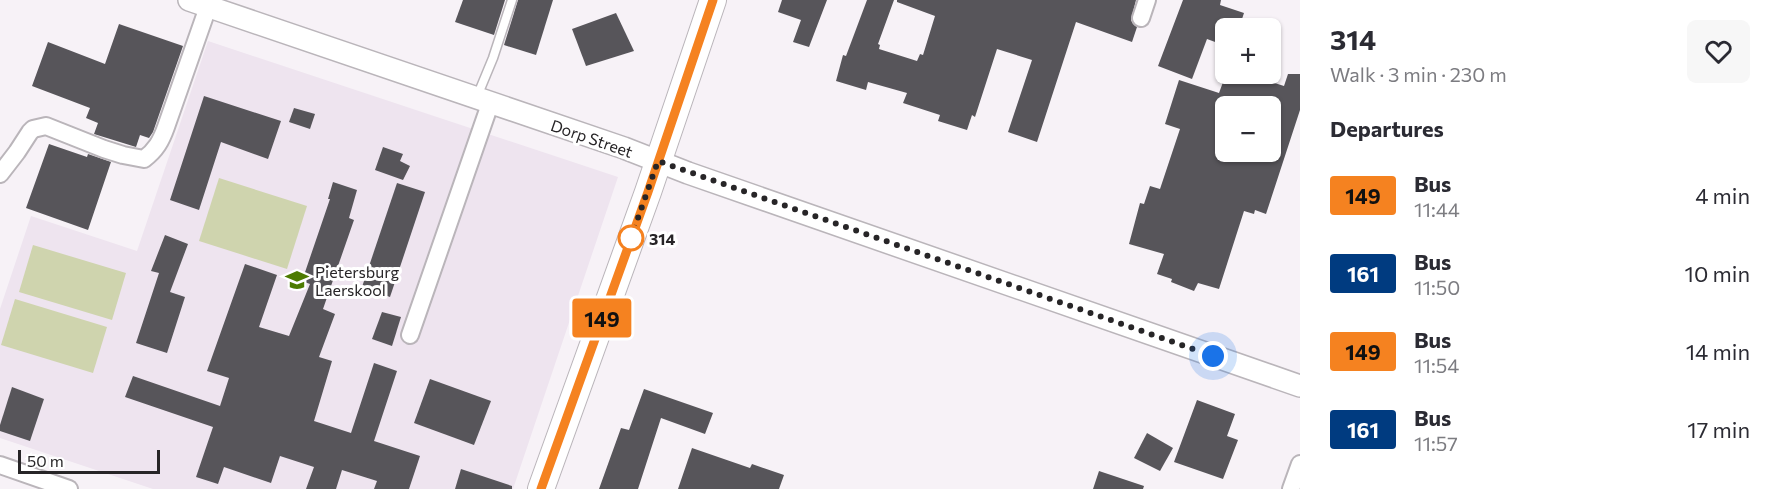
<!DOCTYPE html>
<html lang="en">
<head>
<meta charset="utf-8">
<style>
  body { margin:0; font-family:Commissioner,sans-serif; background:#f7f7f7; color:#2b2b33; height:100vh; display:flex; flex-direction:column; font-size:22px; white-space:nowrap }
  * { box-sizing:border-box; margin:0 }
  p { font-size:20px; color:#7c7c81 }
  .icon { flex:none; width:33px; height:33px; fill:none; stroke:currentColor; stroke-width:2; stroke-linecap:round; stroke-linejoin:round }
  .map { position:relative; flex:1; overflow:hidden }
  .panel { display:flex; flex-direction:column; background:#fff; width:480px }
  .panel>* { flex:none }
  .badge { padding:0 12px; border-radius:4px; font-size:21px; line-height:39px }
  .controls { position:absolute; left:1215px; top:18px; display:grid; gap:12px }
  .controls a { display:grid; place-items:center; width:66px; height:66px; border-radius:9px; background:#fff; box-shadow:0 2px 4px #0004; font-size:30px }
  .scale { position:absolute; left:18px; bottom:15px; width:142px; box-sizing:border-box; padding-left:6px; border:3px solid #272527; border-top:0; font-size:16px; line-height:21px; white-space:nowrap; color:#272527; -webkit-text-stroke:4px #fff; paint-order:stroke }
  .you { position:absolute; width:30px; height:30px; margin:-15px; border:4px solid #fff; border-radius:50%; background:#1a73e8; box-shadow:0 0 0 9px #1a73e833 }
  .map>.badge { position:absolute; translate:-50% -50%; box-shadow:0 0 0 3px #fff }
  h2 { padding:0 30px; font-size:22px; line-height:54px }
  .round { display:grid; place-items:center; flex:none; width:63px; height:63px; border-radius:9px; background:#f7f7f7 }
  .summary { display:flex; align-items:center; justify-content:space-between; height:102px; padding:0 30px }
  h1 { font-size:28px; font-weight:700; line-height:45px }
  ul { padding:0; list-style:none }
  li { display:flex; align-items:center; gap:18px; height:78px; padding:0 30px }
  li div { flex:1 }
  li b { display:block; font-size:22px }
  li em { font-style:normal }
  li .badge { min-width:66px; font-weight:700; text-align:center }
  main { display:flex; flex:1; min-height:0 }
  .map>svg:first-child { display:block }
  .built { fill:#eee4ef }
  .park { fill:#cfd4ae }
  .building { fill:#57555a; fill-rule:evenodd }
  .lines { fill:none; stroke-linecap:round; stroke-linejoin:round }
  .service-casing { stroke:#bab5ba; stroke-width:11 }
  .minor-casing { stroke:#bab5ba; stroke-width:20 }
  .tertiary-casing { stroke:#bab5ba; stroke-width:24 }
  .primary-casing { stroke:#bab5ba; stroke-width:28 }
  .service { stroke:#fff; stroke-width:8 }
  .minor { stroke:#fff; stroke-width:16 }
  .tertiary { stroke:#fff; stroke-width:21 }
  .primary { stroke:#fff; stroke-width:26 }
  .line-casing { stroke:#fff; stroke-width:14 }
  .line { stroke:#f58220; stroke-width:9 }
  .walk { stroke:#272527; stroke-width:6; stroke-dasharray:0 10.8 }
  .stop-dot { fill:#fff; stroke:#f58220; stroke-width:3 }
  .labels { text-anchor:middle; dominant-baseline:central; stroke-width:6; stroke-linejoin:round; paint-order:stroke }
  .street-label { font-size:16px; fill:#272527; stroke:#fff }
  .stop-label { font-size:16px; font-weight:bold; fill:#272527; stroke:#fff; text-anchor:start }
  .poi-label { font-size:16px; fill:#272527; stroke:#fff; text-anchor:start }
</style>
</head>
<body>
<main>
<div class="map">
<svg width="1300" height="489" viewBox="0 0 1300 489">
  <rect width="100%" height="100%" fill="#f7f2f7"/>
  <polygon class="built" points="208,41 618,177 513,489 153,489 0,438 0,309 31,216 137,251"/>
  <g class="park">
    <polygon points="219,178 307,206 287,269 199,241"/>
    <polygon points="33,245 126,273 112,320 19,292"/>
    <polygon points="15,299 107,327 93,373 1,345"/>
  </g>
  <g class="building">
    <polygon points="463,0 505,0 494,35 455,22"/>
    <polygon points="518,0 553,0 536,55 504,45"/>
    <polygon points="782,0 827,0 809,47 793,42 801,20 778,12"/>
    <polygon points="867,0 894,0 878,44 880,45 879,49 917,61 920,54 923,55 935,16 897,2 897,0 1136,0 1131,20 1133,24 1137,27 1132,42 1076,22 1037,142 1008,132 1032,60 997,49 975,117 972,115 967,130 938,121 940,115 903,103 907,93 868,82 866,90 836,81 843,55 846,56"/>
    <polygon points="1183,0 1221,0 1220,5 1244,13 1239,28 1226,28 1226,46 1207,39 1192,79 1158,66"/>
    <polygon points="616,13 634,51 586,66 572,29"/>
    <polygon points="119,24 183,46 153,132 149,138 140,135 136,147 94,134 98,123 86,118 90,108 32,86 48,42 105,64"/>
    <path d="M1226,74H1246L1284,86L1288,74H1300V110L1266,214L1255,210L1254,214L1244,211L1219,289L1198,283L1194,291L1171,282L1172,279L1157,274L1164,254L1129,244L1140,203L1144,204L1150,186L1160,189L1180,129L1165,124L1179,80L1219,93ZM1226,106H1270V152H1226Z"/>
    <polygon points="204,96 281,121 268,159 221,142 199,210 170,200"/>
    <polygon points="294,108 315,114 310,129 289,122"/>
    <polygon points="49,144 87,157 88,154 111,162 88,230 26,208"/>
    <polygon points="383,147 403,154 400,161 410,166 403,180 375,170"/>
    <polygon points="333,182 357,190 349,218 354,220 323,309 335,314 319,357 332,361 314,421 351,433 374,363 397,371 374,441 420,456 409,489 374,489 377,481 342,470 336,489 306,489 314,467 280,456 271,483 224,467 218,484 196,477 213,427 125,397 133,376 220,406 229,378 207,371 245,264 277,275 259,327 289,336 310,284 302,281 330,199 328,199"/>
    <polygon points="397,183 425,192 390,297 362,287"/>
    <polygon points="165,235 188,244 170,292 185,297 167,353 136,343 159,273 151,271"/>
    <polygon points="382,312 401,317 392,346 372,339"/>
    <polygon points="430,379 491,401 474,445 414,423"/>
    <polygon points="12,387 44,399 30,441 0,431 0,425"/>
    <polygon points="644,389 713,413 705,434 661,418 638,489 599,489 621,428 629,430"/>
    <polygon points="1197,400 1235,414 1227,436 1238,440 1223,479 1174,462"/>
    <polygon points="1147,433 1173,448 1160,471 1134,458"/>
    <polygon points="692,448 750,468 752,464 784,475 779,489 678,489"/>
    <polygon points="461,469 512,486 512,489 455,489"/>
    <polygon points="1099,471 1144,486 1143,489 1093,489"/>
  </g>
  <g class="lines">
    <g class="service-casing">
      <polyline id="service" points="476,99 493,58 512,0"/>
    </g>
    <g class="minor-casing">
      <g id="minor">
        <polyline points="1141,18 1147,0"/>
        <path d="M0,174L17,152L30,132L33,129L46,126L104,149L123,155L144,159C156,150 161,141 166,127L208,7"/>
        <polyline points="410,335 490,104"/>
        <polyline points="0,465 69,489"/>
        <polyline points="1291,489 1300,464"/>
      </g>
    </g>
    <g class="tertiary-casing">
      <polyline id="tertiary" points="189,0 624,148 688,173 1300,386"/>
    </g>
    <g class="primary-casing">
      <polyline id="primary" points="541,489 648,192 713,0"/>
    </g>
    <use href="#service" class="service"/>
    <use href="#minor" class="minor"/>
    <use href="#tertiary" class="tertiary"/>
    <use href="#primary" class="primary"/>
  </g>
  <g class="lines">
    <g class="line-casing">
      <polyline id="line" points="541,489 648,192 713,0"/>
    </g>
    <use href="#line" class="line"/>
    <polyline class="walk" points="631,238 658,161 1213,356"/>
  </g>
  <defs>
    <g id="school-bare" transform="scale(1.8)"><path d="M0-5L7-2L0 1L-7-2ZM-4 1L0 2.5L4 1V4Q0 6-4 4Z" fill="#4d7b01" stroke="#fff" stroke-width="2.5" paint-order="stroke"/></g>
  </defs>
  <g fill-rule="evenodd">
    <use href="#school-bare" x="297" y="280"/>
  </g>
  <circle class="stop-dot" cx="631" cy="238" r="12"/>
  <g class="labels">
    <g class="street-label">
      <text transform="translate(592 138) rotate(19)">Dorp Street</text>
    </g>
    <g class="stop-label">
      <text x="649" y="238">314</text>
    </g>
    <g class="poi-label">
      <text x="315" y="271">Pietersburg<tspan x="315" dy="18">Laerskool</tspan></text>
    </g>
  </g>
</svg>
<div class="controls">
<a>+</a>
<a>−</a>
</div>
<div class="scale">50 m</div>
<div class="you" style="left:1213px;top:356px"></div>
<b class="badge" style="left:602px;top:318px;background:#f58220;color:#111">149</b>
</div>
<section class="panel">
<div class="summary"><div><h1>314</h1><p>Walk · 3 min · 230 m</p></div><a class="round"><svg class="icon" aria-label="heart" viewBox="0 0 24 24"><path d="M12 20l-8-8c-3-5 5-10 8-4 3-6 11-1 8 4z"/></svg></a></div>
<h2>Departures</h2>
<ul>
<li><span class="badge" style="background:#f58220;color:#111">149</span><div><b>Bus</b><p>11:44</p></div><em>4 min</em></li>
<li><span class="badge" style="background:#003b80;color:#fff">161</span><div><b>Bus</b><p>11:50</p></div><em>10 min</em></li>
<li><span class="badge" style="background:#f58220;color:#111">149</span><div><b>Bus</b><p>11:54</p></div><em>14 min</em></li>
<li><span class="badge" style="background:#003b80;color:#fff">161</span><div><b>Bus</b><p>11:57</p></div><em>17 min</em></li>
</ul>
</section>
</main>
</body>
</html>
